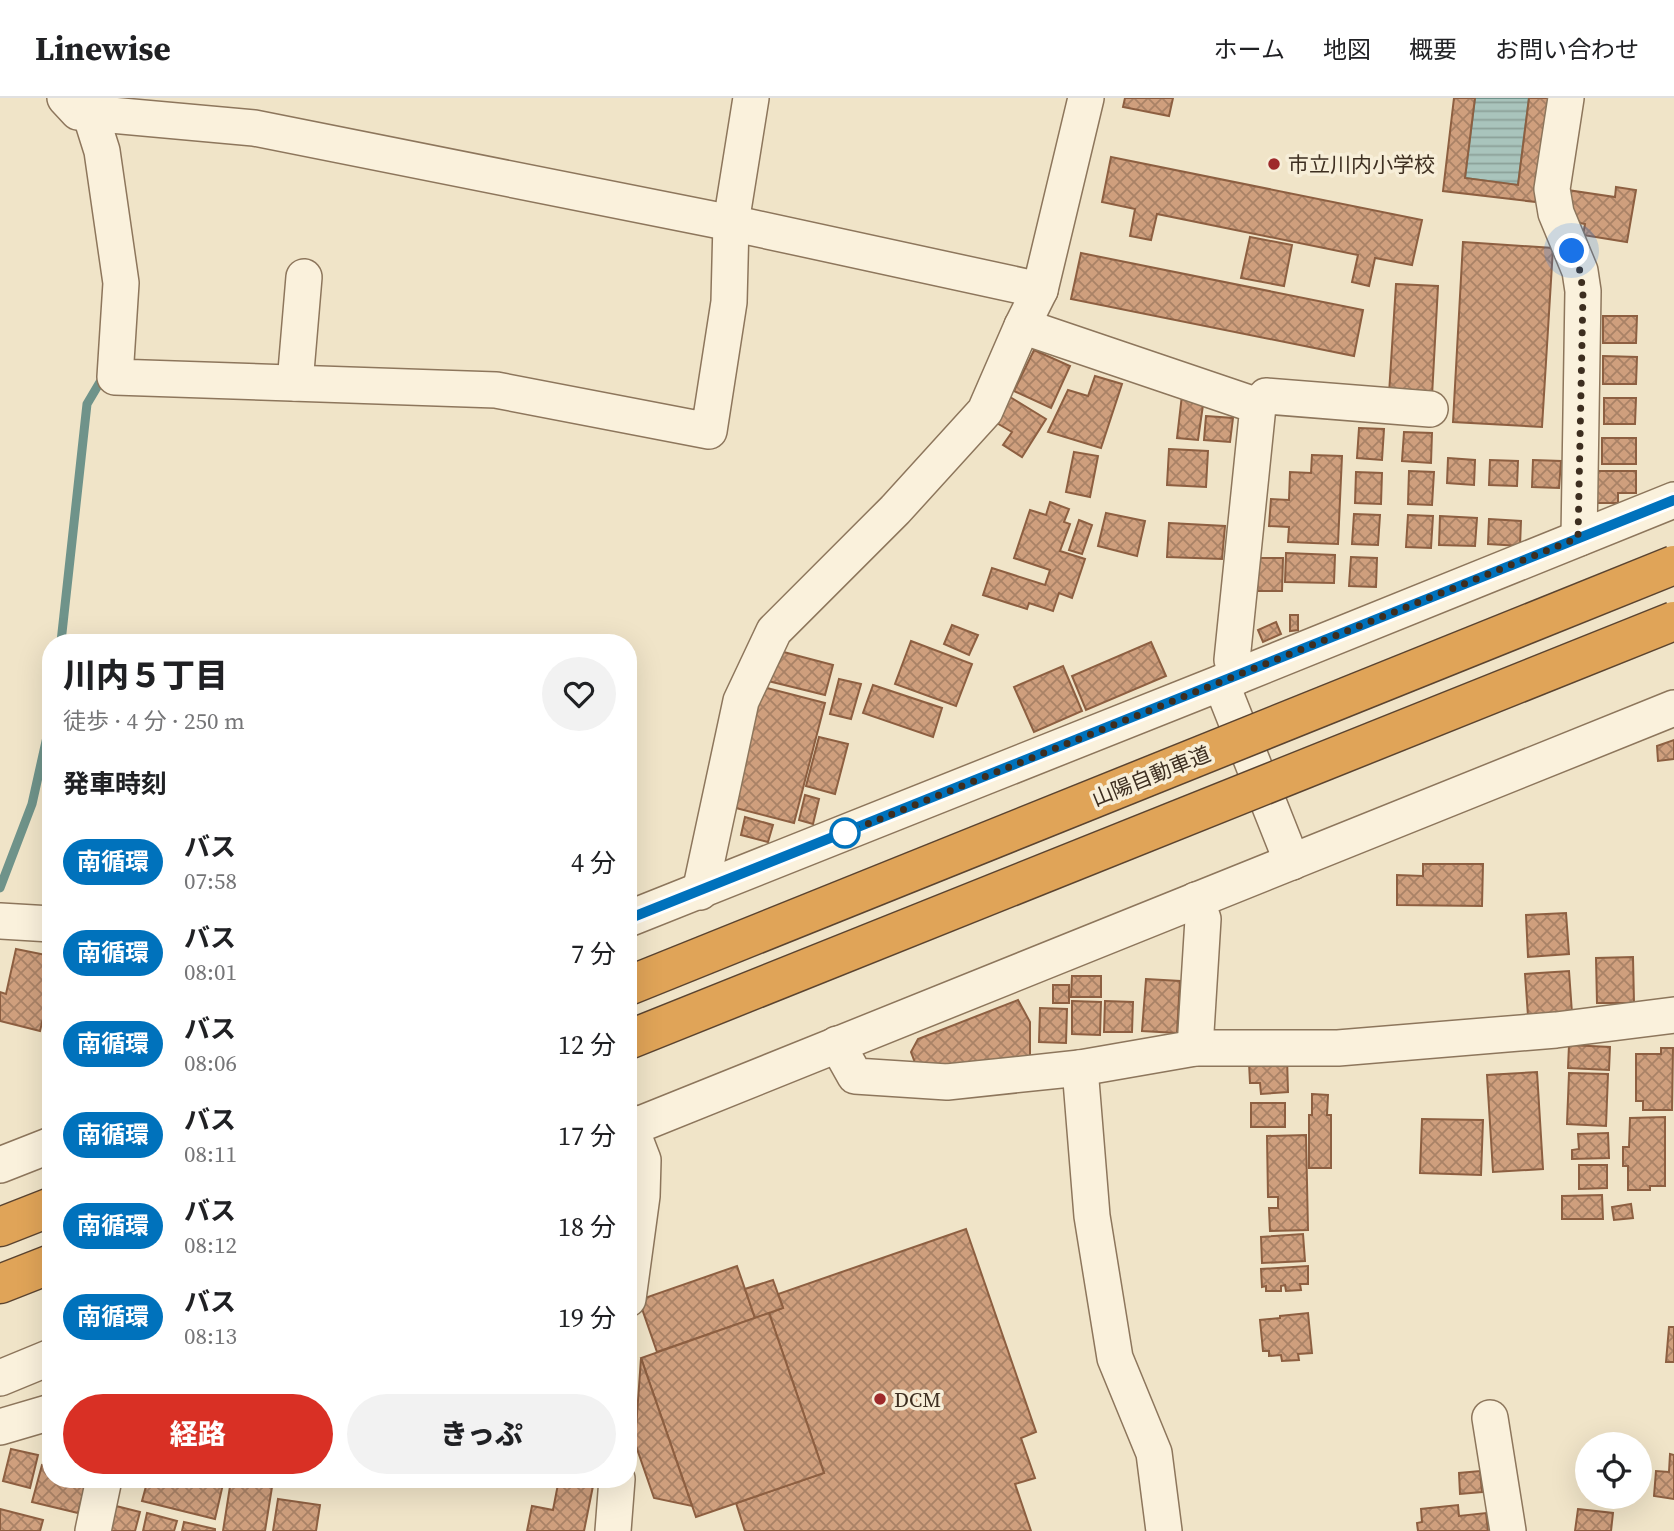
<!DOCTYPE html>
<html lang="ja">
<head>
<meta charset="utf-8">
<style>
  body { margin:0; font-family:"Source Serif 4","Noto Sans JP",serif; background:#f2f2f2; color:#202124; height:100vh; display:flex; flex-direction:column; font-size:26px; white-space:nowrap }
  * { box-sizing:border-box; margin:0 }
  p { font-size:23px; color:#757577 }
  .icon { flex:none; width:38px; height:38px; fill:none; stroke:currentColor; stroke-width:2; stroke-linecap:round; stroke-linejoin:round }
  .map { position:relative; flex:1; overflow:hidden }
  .sheet { position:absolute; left:42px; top:536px; width:595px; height:854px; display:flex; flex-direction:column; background:#fff; border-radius:28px; box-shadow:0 7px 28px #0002 }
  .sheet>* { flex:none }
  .badge { padding:0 14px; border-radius:23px; font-size:24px; line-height:46px }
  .fabs { position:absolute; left:1575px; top:1334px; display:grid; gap:14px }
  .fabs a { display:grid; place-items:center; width:77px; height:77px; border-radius:50%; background:#fff; box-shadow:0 7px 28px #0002; font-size:35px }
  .you { position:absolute; width:35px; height:35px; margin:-18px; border:5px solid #fff; border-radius:50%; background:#1a73e8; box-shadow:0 0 0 10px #1a73e833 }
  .map>.badge { position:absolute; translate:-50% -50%; box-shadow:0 0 0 4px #fff }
  h2 { padding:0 21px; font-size:26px; line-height:63px }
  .round { display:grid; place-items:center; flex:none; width:74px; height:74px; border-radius:37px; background:#f2f2f2 }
  .overview { display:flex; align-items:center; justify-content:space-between; height:119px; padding:0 21px }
  h1 { font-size:33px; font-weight:800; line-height:52px }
  .primary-button { display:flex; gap:14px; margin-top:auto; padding:14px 21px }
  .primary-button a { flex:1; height:80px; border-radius:42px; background:#d93025; color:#fff; font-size:28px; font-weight:800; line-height:80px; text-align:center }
  .primary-button a+a { background:#f2f2f2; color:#202124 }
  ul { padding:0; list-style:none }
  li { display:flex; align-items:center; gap:21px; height:91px; padding:0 21px }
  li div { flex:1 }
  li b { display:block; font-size:26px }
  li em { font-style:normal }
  li .badge { min-width:77px; font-weight:700; text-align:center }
  header { display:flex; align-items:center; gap:42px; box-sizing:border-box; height:98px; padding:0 35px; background:#fff; border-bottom:2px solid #e0e0e0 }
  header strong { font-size:33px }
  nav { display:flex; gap:38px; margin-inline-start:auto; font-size:24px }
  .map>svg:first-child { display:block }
  .water { fill:url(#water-rules); stroke:#6f938a; stroke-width:2 }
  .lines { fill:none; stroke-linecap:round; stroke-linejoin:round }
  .stream { stroke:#6f938a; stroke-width:9 }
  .building { fill:url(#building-cross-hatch); stroke:#8d5f41; stroke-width:2 }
  .minor-casing { stroke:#8d765c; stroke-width:38 }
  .highway-casing { stroke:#5b4430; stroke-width:41 }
  .minor { stroke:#faf1dc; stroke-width:35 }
  .highway { stroke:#e0a458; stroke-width:38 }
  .highway-bridge-casing { stroke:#5b4430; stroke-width:41; stroke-linecap:butt }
  .highway-bridge { stroke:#e0a458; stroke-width:38 }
  .line-casing { stroke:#fff; stroke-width:16 }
  .line { stroke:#0072bc; stroke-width:10 }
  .walk { stroke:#3d2e20; stroke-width:7; stroke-dasharray:0 12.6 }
  .poi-dot { fill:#9e2a2b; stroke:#f7eed8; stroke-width:2.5 }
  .stop-dot { fill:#fff; stroke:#0072bc; stroke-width:3.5 }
  .labels { text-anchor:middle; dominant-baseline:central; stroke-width:7; stroke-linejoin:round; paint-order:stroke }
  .poi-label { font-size:21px; fill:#3d2e20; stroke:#f7eed8; text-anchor:start }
  .street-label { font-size:21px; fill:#3d2e20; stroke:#f7eed8 }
</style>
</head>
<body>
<header>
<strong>Linewise</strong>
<nav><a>ホーム</a><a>地図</a><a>概要</a><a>お問い合わせ</a></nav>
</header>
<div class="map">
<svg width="1674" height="1433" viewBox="0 0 1674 1433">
  <defs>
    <pattern id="water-rules" width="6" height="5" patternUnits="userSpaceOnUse" patternTransform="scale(1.75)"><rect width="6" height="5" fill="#a9c4bc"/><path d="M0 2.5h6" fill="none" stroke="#8ba098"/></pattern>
    <pattern id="building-cross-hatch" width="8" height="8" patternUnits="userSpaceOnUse" patternTransform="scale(1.75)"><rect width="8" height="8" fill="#cf9f7d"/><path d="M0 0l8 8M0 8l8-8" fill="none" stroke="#a98266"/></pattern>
  </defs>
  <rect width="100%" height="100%" fill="#f0e4c8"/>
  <polygon class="water" points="1475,0 1529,0 1518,87 1465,80"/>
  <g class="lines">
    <g class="stream">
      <polyline points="61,544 87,306 103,279 104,275"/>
      <polyline points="0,790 32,706 51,621"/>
    </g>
  </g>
  <g class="building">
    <polygon points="1125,0 1173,0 1169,18 1123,9"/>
    <polygon points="1454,0 1475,0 1465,80 1518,87 1529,0 1557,0 1544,105 1443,93"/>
    <polygon points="1111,59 1422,122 1412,167 1375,160 1369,188 1352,184 1358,157 1157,116 1151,142 1130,138 1135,111 1102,104"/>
    <polygon points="1616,89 1636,92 1627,144 1583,137 1585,126 1562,122 1567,92 1615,99"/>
    <polygon points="1250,139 1292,147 1284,188 1241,180"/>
    <polygon points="1463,144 1553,150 1542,329 1453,324"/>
    <polygon points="1081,155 1363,212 1354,258 1071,201"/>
    <polygon points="1396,186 1438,188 1432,298 1389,296"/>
    <polygon points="1603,218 1637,218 1636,245 1603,245"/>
    <polygon points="1034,252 1070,268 1051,310 1014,293"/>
    <polygon points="1603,258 1637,259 1636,286 1603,286"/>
    <polygon points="1095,278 1122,286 1101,350 1048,334 1068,292 1088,298"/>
    <polygon points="1182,297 1204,300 1198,342 1177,340"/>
    <polygon points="1010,299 1046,321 1022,359 1003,347 1012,334 995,324"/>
    <polygon points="1604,300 1636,300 1635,326 1604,326"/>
    <polygon points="1206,318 1233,320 1230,344 1204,342"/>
    <polygon points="1359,330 1384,331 1382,362 1357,360"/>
    <polygon points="1404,334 1432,335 1431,365 1402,363"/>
    <rect x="1602" y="340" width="34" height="26"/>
    <polygon points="1169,351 1208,353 1206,389 1167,387"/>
    <polygon points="1074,354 1098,358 1090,399 1066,394"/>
    <polygon points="1312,357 1342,358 1338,446 1288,444 1289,429 1269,428 1271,401 1289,402 1290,374 1311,375"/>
    <polygon points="1448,360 1475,362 1474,387 1447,385"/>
    <polygon points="1490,362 1518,363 1517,388 1489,387"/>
    <polygon points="1533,362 1561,363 1559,390 1532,389"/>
    <polygon points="1409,373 1434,374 1432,407 1408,406"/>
    <polygon points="1590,373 1636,373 1636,395 1618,395 1618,405 1590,405"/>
    <polygon points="1356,374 1382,375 1381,406 1355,405"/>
    <polygon points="1050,404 1069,411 1064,424 1070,426 1060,453 1085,461 1072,500 1059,495 1053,513 1029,505 1027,511 983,497 992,470 1045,487 1050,472 1014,460 1030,412 1046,417"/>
    <polygon points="1106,415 1145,423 1137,458 1098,448"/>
    <polygon points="1354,416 1380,417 1378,447 1352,446"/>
    <polygon points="1408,417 1433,418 1431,450 1406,449"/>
    <polygon points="1440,418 1477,420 1475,448 1439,447"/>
    <polygon points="1489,421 1521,423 1520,448 1488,446"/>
    <polygon points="1079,422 1092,427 1082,456 1069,452"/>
    <polygon points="1169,425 1225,428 1222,461 1167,459"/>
    <polygon points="1286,455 1335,457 1334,485 1285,484"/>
    <polygon points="1351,459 1377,460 1376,489 1349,488"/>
    <polygon points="1258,460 1283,460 1282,493 1257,493"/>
    <polygon points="1290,517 1298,517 1298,532 1290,533"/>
    <polygon points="1276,524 1281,536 1263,544 1258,532"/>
    <polygon points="952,527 978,537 969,557 944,546"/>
    <polygon points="911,543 972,566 956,608 895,586"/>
    <polygon points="1151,544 1166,578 1086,612 1072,578"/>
    <polygon points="776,552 833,567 825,597 768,583"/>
    <polygon points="1063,568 1082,613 1034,634 1014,589"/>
    <polygon points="839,581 861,586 851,621 830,616"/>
    <polygon points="873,587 942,610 933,639 863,615"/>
    <polygon points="763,589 825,605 794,725 732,709"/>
    <polygon points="819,639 848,646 835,696 806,688"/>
    <polygon points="1674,642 1674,661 1658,663 1657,648"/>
    <polygon points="805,697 819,701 813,726 799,722"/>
    <polygon points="745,719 773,727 768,744 741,737"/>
    <polygon points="1423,766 1483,766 1482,808 1397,807 1397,777 1423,778"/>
    <polygon points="1566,815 1569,856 1528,859 1526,817"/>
    <polygon points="16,851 51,858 51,887 40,933 0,923 0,894 6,896"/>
    <polygon points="1633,859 1634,905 1597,905 1596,860"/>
    <polygon points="1569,873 1572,915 1528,918 1525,876"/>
    <polygon points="1072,878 1101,878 1101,899 1071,899"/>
    <polygon points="1146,881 1180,883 1177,935 1142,933"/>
    <rect x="1053" y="887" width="16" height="18"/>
    <polygon points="1018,902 1030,924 1030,963 917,970 911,954 918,941"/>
    <polygon points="1072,903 1101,904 1100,937 1072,936"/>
    <polygon points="1105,903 1133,904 1132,934 1104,934"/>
    <polygon points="1040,910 1067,911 1066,945 1039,944"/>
    <polygon points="1569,947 1610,949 1609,972 1568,970"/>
    <polygon points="1661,950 1673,950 1672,1012 1643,1012 1643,1003 1636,1003 1636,956 1661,956"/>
    <polygon points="1287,959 1288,994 1261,996 1260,985 1250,985 1249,965"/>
    <polygon points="1537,974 1543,1071 1493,1074 1487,977"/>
    <polygon points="1569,975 1608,976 1606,1028 1567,1026"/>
    <polygon points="1312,996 1328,997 1327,1017 1331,1017 1331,1070 1309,1070 1309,1017 1312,1017"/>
    <rect x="1251" y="1005" width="34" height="24"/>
    <polygon points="1665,1019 1665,1088 1650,1088 1650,1092 1628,1092 1628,1068 1623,1068 1623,1049 1629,1049 1630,1020"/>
    <polygon points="1422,1021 1483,1022 1481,1077 1420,1075"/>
    <polygon points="1608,1035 1609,1060 1572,1061 1572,1052 1579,1051 1578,1036"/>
    <polygon points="1306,1037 1308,1132 1270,1133 1269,1110 1278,1110 1278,1099 1268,1099 1267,1038"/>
    <polygon points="1579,1067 1607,1067 1607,1090 1579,1091"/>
    <polygon points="1602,1097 1603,1121 1562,1121 1562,1098"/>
    <polygon points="1631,1106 1633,1120 1614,1122 1612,1109"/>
    <polygon points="966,1131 1036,1334 1021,1340 1035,1380 1015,1386 1031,1433 745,1433 736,1405 824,1375 769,1215 783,1210 778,1196"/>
    <polygon points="1303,1136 1305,1163 1262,1165 1261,1139"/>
    <polygon points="737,1168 755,1220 657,1254 639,1202"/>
    <polygon points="1308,1168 1308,1186 1300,1186 1301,1192 1286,1193 1285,1187 1281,1188 1281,1193 1266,1193 1266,1188 1262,1189 1261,1171"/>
    <polygon points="773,1182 783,1210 755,1220 745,1191"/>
    <polygon points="769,1215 824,1375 696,1419 641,1260"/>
    <polygon points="1308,1215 1312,1255 1298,1256 1299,1262 1282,1263 1281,1257 1269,1258 1269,1253 1263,1253 1260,1222 1280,1220 1280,1218"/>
    <polygon points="1669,1229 1674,1229 1674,1264 1666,1264"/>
    <polygon points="641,1260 692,1408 654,1400 635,1345"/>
    <polygon points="11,1351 38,1357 30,1390 3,1383"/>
    <polygon points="1670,1356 1674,1357 1674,1401 1654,1398 1656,1373 1669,1374"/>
    <polygon points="42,1367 51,1369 51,1381 87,1381 78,1415 32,1404"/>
    <polygon points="1480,1373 1482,1394 1460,1396 1459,1375"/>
    <polygon points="148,1381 200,1381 223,1386 215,1421 142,1403"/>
    <polygon points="559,1381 579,1381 594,1383 584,1433 527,1433 532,1408 553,1412"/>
    <polygon points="231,1382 272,1389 265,1433 223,1433"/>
    <polygon points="278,1401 320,1407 316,1433 273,1433"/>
    <polygon points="112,1407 140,1414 135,1433 105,1433"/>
    <polygon points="1458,1407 1459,1418 1486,1415 1488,1433 1418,1433 1417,1425 1422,1424 1421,1411"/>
    <polygon points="0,1411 43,1422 40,1433 0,1433"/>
    <polygon points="1578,1411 1613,1415 1611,1433 1575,1433"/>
    <polygon points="147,1415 177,1423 174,1433 143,1433"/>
    <polygon points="184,1424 215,1431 215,1433 182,1433"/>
  </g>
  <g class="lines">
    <g class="minor-casing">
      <g id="minor">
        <polyline points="65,0 78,14 254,30 731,125 1040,192"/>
        <polyline points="1566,0 1552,91 1556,115 1580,173 1583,193 1579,440"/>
        <polyline points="90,15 102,53 121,185 115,279 496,292 709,333 729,204 731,125 751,0"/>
        <polyline points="1022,228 1258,308 1232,562 1238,578"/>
        <polyline points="295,285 304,179"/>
        <polyline points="1258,308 1266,298 1430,311"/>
        <polyline points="1221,585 1292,764"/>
        <polyline points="700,794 741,603 774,533 895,412 985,313 1022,228 1040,192 1086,0"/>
        <polyline points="628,821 1238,578 1674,402"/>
        <polyline points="0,823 51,826"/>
        <polyline points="837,946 855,978 947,984 1080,970 1195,950 1338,950 1556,932 1674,917"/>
        <polyline points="1195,950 1203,821 1196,802"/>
        <polyline points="1080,970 1092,1118 1115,1260 1154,1355 1164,1433"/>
        <polyline points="628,1023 643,1062 642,1098 628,1201"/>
        <polyline points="628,1031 1674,610"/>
        <polyline points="0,1067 51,1047"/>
        <polyline points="0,1280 51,1259"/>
        <polyline points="1490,1320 1508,1433"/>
        <polyline points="0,1329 51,1314"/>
        <polyline points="93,1433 104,1381"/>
        <polyline points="613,1433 617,1381"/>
      </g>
    </g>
    <g class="highway-casing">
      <g id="highway">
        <polyline points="0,1129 51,1109"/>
        <polyline points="0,1186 51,1166"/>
      </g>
    </g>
    <use href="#minor" class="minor"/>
    <use href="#highway" class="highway"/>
    <g class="highway-bridge-casing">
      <g id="highway-bridge">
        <polyline points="628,888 1674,467"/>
        <polyline points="628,942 1674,523"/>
      </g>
    </g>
    <use href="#highway-bridge" class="highway-bridge"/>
  </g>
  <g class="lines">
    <g class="line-casing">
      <polyline id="line" points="628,821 1674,402"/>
    </g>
    <use href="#line" class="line"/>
    <polyline class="walk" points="845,735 1578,440 1583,194 1580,173 1572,153"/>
  </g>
  <g class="poi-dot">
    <circle cx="1274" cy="66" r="7"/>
    <circle cx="880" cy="1301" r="7"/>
  </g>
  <circle class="stop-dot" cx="845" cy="735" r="14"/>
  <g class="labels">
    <g class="poi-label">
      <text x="1288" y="66">市立川内小学校</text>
      <text x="894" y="1301">DCM</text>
    </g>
    <g class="street-label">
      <text transform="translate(1151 678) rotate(-22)">山陽自動車道</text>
    </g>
  </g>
</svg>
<div class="fabs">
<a><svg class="icon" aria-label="locate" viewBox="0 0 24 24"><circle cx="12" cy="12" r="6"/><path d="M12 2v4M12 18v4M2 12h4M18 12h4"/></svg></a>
</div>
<div class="you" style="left:1572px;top:153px"></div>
<section class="sheet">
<div class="overview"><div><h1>川内５丁目</h1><p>徒歩 · 4 分 · 250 m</p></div><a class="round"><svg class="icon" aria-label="heart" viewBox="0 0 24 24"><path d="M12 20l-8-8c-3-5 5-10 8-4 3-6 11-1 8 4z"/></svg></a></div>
<h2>発車時刻</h2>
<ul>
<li><span class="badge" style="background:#0072bc;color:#fff">南循環</span><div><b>バス</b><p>07:58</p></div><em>4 分</em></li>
<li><span class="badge" style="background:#0072bc;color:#fff">南循環</span><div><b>バス</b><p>08:01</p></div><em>7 分</em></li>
<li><span class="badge" style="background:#0072bc;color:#fff">南循環</span><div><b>バス</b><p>08:06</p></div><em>12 分</em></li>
<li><span class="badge" style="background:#0072bc;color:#fff">南循環</span><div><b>バス</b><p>08:11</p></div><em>17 分</em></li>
<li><span class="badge" style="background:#0072bc;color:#fff">南循環</span><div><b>バス</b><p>08:12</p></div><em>18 分</em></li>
<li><span class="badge" style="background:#0072bc;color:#fff">南循環</span><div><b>バス</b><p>08:13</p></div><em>19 分</em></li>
</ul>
<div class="primary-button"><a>経路</a><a>きっぷ</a></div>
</section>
</div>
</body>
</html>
